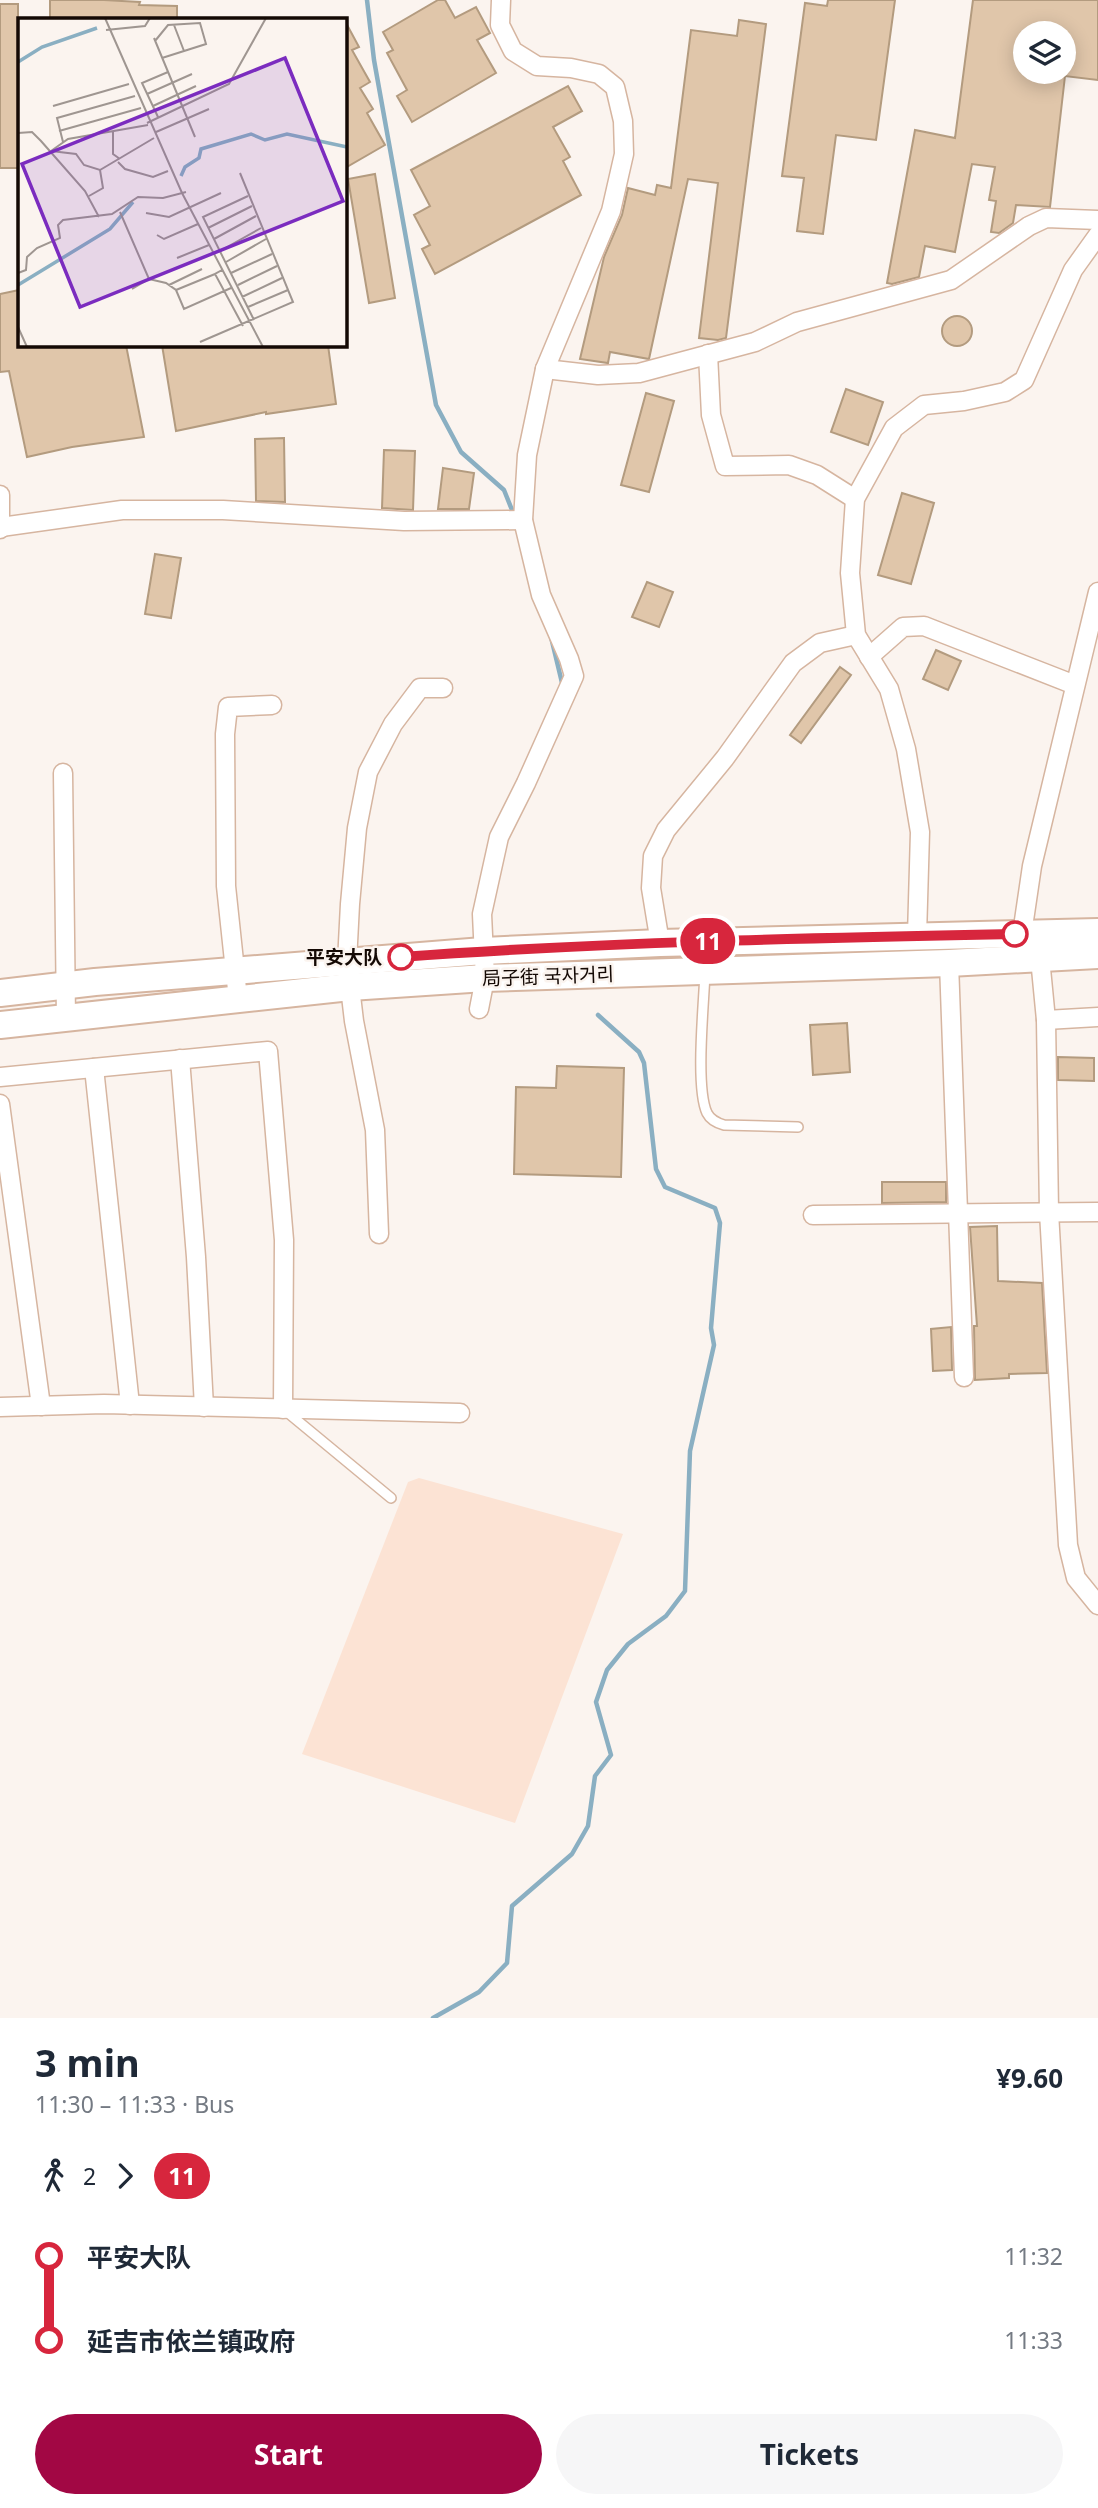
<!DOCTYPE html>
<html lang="en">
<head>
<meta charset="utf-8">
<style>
  body { margin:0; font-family:"Noto Sans","Noto Sans SC","Noto Sans KR",sans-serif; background:#f6f6f7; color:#1f2937; height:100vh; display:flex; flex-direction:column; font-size:26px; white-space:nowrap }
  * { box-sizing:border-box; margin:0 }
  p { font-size:23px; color:#747a83 }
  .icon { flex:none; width:38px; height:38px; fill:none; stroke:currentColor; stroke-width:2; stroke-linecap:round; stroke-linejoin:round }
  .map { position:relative; height:2018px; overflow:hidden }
  .side { display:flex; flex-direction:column; background:#fff; flex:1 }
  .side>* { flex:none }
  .badge { padding:0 14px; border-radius:23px; font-size:24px; line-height:46px }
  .tools { position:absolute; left:1013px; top:21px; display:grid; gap:14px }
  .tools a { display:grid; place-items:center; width:63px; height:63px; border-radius:50%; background:#fff; box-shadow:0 4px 18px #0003; font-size:35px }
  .map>.badge { position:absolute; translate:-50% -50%; box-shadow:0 0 0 4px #fff }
  .legs { display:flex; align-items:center; gap:10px; height:77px; padding:0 35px; font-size:23px }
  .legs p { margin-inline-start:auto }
  .summary { display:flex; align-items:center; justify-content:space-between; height:119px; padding:0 35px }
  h1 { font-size:38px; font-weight:700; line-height:52px }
  .action { display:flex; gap:14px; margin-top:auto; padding:14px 35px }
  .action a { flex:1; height:80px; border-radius:42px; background:#a20744; color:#fff; font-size:28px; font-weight:700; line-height:80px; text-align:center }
  .action a+a { background:#f6f6f7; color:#1f2937 }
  ul { padding:0 35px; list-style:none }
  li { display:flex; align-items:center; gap:24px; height:84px; font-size:26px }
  li i { display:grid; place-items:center; width:10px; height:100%; margin:0 9px; background:currentColor }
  li i::after { content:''; width:18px; height:18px; margin:-9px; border:5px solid; border-radius:50%; background:#fff }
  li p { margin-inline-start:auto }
  li:first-child i { background:linear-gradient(#0000 50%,currentColor 0) }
  li:last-child i { background:linear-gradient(currentColor 50%,#0000 0) }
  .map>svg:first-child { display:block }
  .built { fill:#fce3d4 }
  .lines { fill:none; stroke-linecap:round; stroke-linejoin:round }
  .stream { stroke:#8aafc2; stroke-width:4.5 }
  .building { fill:#e0c6aa; stroke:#b39b7f; stroke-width:2; fill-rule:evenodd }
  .lane-casing { stroke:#d6b5a0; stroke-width:12 }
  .street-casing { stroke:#d6b5a0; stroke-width:21 }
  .primary-casing { stroke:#d6b5a0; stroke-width:30 }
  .lane { stroke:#fff; stroke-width:9 }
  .street { stroke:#fff; stroke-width:18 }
  .primary { stroke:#fff; stroke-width:26 }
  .line-1-casing { stroke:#fff; stroke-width:16 }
  .line-1 { stroke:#d7263d; stroke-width:10 }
  .stop-1-dot { fill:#fff; stroke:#d7263d; stroke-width:3.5 }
  .labels { text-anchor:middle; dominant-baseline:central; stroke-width:5; stroke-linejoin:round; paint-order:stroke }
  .stop-label { font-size:19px; font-weight:bold; fill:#140904; stroke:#fbf4ef; text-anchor:end }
  .street-label { font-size:19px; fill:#140904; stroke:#fbf4ef }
  .inset-river { fill:none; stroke:#8aafc2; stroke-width:3.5 }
  .inset-road { fill:none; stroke:#9f9691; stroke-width:2 }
  .view { fill:#7b2cbf; fill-opacity:0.15; stroke:#7b2cbf; stroke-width:3.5 }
  .inset-edge { fill:none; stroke:#140904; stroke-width:3.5 }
</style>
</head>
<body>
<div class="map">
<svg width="1098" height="2018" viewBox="0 0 1098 2018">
  <rect width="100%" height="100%" fill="#fbf4ef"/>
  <polygon class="built" points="419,1478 623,1534 515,1823 302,1754 408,1482"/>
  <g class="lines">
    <g class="stream">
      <polyline points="367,0 374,60 436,405 461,452 504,490 514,515"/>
      <polyline points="551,637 563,687"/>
      <polyline points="433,2018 479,1992 507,1963 512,1906 572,1854 588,1826 595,1776 611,1755 596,1702 607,1670 628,1644 666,1616 685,1591 690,1451 714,1345 711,1328 720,1223 715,1208 665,1187 656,1169 644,1063 639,1052 598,1015"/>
    </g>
  </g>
  <g class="building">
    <polygon points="50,0 104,0 140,2 139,5 177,6 177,19 50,19"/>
    <polygon points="438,0 445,0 455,18 476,7 490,33 477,40 496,73 412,122 397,96 407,90 387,53 393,50 383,32"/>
    <polygon points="828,0 895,0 876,140 836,135 823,234 797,231 804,178 782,176 805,3 827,6"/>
    <path d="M973,0H1098V80L1065,76L1050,207L1016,205L1013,223L999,233L991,232L996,201L989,200L995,167L972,164L955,252L925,246L919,277L892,284L887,283L915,130L955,138ZM1026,33H1064V72H1026Z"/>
    <rect x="0" y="4" width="18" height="164"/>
    <polygon points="739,20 766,24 726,338 718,340 699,338 718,183 688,179 649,359 610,352 608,363 580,359 604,257 622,215 628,188 655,195 657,185 671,188 691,30 737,36"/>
    <polygon points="345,21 359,47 352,50 370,82 360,88 373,109 367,113 385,145 345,168"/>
    <polygon points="568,86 582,111 553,127 570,157 563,161 581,195 435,274 422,249 430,245 414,215 430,206 411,170"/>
    <polygon points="375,174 395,298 369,303 348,179"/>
    <polygon points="19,290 19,345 126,345 144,437 72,447 27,457 9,371 0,372 0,294"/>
    <circle cx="957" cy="331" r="15"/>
    <polygon points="162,345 328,345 336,404 266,414 266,412 176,431"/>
    <polygon points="846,389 883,402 868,445 831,432"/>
    <polygon points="646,393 674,401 649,492 621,485"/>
    <polygon points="284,438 285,502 256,501 255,439"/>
    <polygon points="384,450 415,451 413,510 382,508"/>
    <polygon points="443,468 474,473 469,509 438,509"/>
    <polygon points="902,493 934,503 911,584 878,575"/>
    <polygon points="155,554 181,558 171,618 145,614"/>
    <polygon points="647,582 673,592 659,627 632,617"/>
    <polygon points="936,650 961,661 948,690 923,679"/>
    <polygon points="840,667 851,675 801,743 790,735"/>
    <polygon points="847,1023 850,1072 813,1075 810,1025"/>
    <polygon points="1058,1057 1094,1058 1094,1081 1058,1080"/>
    <polygon points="557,1066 624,1068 621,1177 514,1174 516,1087 556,1088"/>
    <polygon points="882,1182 946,1182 946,1202 882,1203"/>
    <polygon points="997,1226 998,1281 1042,1283 1047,1373 1009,1374 1009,1378 975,1380 974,1326 977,1326 970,1227"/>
    <polygon points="951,1327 952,1370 933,1371 931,1329"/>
  </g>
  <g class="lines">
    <g class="lane-casing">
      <g id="lane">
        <path d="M705,972C704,1003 695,1087 707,1113C710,1119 717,1123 724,1125L798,1127"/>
        <polyline points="287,1412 391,1498"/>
      </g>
    </g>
    <g class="street-casing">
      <g id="street">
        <polyline points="708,354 711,415 725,466 789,465 817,475 855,499"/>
        <polyline points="545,369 598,375 639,373 755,342 797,322 951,280 1029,226 1046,218 1098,220"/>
        <polyline points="0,495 0,529"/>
        <polyline points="1,527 122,510 223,510 404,521 523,520"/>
        <polyline points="869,657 903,627 924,626 1075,685"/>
        <polyline points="63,773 66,1018"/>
        <polyline points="1022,934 1032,866 1098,592"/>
        <polyline points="917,936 920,832 906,749 889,689 856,635 850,573 855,499 894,428 924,405 964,401 1005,392 1024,380 1073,270 1098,235"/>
        <polyline points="660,943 651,888 653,856 666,830 725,758 793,663 820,643 856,635"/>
        <polyline points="1039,948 1046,1020 1049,1212 1068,1545 1076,1578 1098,1605"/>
        <polyline points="949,963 964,1377"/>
        <polyline points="238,999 226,886 225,734 228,707 272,705"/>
        <polyline points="479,1009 485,978 482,914 499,837 526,783 574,676 569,659 541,595 523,520 527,455 545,369 611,211 624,154 623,121 615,87 599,74 571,68 537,66 513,51 500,25 501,0"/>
        <polyline points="1046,1020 1098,1017"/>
        <polyline points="180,1059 196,1257 204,1407"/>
        <polyline points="94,1068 130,1405"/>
        <polyline points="0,1077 268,1051 284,1240 283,1409"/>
        <polyline points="0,1104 41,1406"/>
        <polyline points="813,1215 1098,1212"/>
        <polyline points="379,1234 375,1130 354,1021 347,962 350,904 357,828 368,772 393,724 420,688 443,688"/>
        <polyline points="0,1407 104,1404 460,1413"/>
      </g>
    </g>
    <g class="primary-casing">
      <g id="primary">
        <polyline points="0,993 95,982 483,951 660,943 1098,932"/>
        <polyline points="0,1025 350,987 485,978 949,963 1098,955"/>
      </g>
    </g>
    <use href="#lane" class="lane"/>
    <use href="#street" class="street"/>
    <use href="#primary" class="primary"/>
  </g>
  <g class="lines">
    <g class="line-1-casing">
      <path id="line-1" d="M401,957C605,942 810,938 1015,934"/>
    </g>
    <use href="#line-1" class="line-1"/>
  </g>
  <g class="stop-1-dot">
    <circle cx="1015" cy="934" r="12"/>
    <circle cx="401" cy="957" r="12"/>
  </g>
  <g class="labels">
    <g class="stop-label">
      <text x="382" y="957">平安大队</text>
    </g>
    <g class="street-label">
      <text transform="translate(548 976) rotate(-2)">局子街 국자거리</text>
    </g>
  </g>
  <g transform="translate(18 18)">
    <rect width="329" height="329" fill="#fbf4ef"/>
    <path class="inset-river" d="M0,44L24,29L79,10M163,158L167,149L181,140L183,131L233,116L247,122L269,116L329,129M0,267L92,211L115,184"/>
    <path class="inset-road" d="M87,0L164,175L245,329M156,7L166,33M88,12L127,8L132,0M136,20L177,119M137,23L150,7L182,5L188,26L144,40M129,76L174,56M35,88L111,66M135,88L178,68M140,99L124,65L150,54M129,105L211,66L248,0M41,113L123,90M95,113V136L102,141M138,114L191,91M0,115L14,114L23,123L67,173L81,199M45,124L39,100L117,78M33,133L58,136L66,147L82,152L136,120M33,133L50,121L130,107M100,144L107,151L135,159L150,153M71,178L85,170L82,152M230,178L185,199L236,302M102,194L131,261M128,195L151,199L203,175M190,210L234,188M139,217L146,221L180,206M196,221L238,198M202,233L243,210M159,240L191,227M208,244L248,221M204,252L197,256L225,308M0,255L8,252L9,239L19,230L42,220L40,207L45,202L94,196L120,179L145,180L168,174M213,255L254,236M151,267L184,251M220,267L259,248M114,271L131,261L148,265L158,272L166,291L213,270M158,272L197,256M224,279L264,260M230,289L270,272M0,309L9,329M182,324L275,284L222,155"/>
    <path class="view" d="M267,40L325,183L62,289L4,146Z"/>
    <rect width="329" height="329" class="inset-edge"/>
  </g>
</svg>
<div class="tools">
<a><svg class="icon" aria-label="layers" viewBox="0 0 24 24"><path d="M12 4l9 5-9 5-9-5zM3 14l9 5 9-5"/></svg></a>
</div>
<b class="badge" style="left:708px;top:941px;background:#d7263d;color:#fff">11</b>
</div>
<section class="side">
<div class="summary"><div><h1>3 min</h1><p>11:30 – 11:33 · Bus</p></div><b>¥9.60</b></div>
<div class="legs"><svg class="icon" aria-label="walk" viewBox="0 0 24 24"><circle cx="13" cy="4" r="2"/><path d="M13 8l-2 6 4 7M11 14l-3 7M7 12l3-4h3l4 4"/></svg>2<svg class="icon" aria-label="forward" viewBox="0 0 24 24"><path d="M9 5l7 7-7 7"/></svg><b class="badge" style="background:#d7263d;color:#fff">11</b></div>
<ul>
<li><i style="color:#d7263d"></i><b>平安大队</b><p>11:32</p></li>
<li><i style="color:#d7263d"></i><b>延吉市依兰镇政府</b><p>11:33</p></li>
</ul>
<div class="action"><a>Start</a><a>Tickets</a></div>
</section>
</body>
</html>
